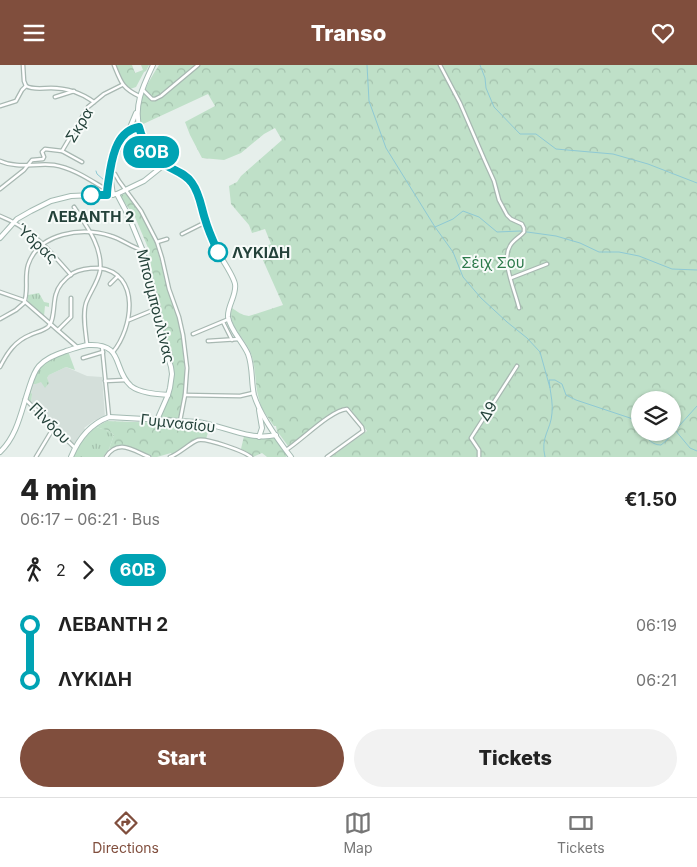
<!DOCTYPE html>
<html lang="en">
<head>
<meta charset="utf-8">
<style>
  body { margin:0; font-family:Inter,sans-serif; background:#f2f2f2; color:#222; height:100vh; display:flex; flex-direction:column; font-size:19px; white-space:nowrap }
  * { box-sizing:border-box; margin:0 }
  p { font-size:16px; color:#767676 }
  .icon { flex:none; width:28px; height:28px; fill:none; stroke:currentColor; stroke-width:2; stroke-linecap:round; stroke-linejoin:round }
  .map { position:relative; height:392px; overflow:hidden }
  .details { display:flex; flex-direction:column; background:#fff; flex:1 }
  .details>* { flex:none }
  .badge { padding:0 10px; border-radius:16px; font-size:18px; line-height:32px }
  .tools { position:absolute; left:631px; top:326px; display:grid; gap:10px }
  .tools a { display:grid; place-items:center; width:50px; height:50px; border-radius:50%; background:#fff; box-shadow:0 1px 4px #0004; font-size:25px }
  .map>.badge { position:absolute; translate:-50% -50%; box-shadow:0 0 0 2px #fff }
  .legs { display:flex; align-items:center; gap:8px; height:55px; padding:0 20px; font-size:16px }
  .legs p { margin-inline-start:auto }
  .summary { display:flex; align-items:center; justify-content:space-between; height:85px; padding:0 20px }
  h1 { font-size:28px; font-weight:800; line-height:38px }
  .cta { display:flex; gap:10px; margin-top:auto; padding:10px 20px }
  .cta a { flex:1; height:58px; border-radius:30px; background:#804e3d; color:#fff; font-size:20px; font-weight:800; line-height:58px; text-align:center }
  .cta a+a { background:#f2f2f2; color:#222 }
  ul { padding:0 20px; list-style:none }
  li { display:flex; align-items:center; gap:18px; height:55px; font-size:19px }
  li i { display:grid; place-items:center; width:8px; height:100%; margin:0 6px; background:currentColor }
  li i::after { content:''; width:12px; height:12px; margin:-6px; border:4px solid; border-radius:50%; background:#fff }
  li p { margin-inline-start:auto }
  li:first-child i { background:linear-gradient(#0000 50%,currentColor 0) }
  li:last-child i { background:linear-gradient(currentColor 50%,#0000 0) }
  header { display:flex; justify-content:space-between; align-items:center; height:65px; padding:0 20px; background:#804e3d; color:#fff; font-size:22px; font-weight:800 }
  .dock { display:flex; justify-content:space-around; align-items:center; height:70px; border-top:1px solid #e0e0e0; background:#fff; font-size:14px; color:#767676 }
  .dock a { display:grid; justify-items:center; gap:2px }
  .dock .active { color:#804e3d }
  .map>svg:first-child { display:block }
  .built { fill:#d4dfda }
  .grass { fill:url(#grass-tufts) }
  .forest { fill:url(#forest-crowns); fill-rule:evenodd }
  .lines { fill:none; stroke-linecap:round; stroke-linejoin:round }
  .stream { stroke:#8ec9d4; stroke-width:1 }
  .street-casing { stroke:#a8b8b2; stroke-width:5 }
  .secondary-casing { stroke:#a4bbb3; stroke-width:6 }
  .street { stroke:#fff; stroke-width:2.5 }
  .secondary { stroke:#fff; stroke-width:4 }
  .line-1-casing { stroke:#fff; stroke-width:11 }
  .line-1 { stroke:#00a3b4; stroke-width:8 }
  .stop-1-dot { fill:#fff; stroke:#00a3b4; stroke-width:2.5 }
  .labels { text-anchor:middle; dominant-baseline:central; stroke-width:4; stroke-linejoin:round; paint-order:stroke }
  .street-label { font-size:15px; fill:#24423a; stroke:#f7fbf9 }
  .stop-label { font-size:15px; font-weight:bold; fill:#24423a; stroke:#f7fbf9 }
  .park-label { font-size:15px; fill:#2d7a4b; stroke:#f7fbf9 }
</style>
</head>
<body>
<header><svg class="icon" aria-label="menu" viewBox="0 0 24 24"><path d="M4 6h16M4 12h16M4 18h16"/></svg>Transo<svg class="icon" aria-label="heart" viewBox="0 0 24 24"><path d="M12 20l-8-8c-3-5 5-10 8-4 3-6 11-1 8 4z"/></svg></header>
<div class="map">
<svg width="697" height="392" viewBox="0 0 697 392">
  <defs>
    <pattern id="grass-tufts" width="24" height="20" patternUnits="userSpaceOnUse" patternTransform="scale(1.25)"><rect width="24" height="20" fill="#bfe0c8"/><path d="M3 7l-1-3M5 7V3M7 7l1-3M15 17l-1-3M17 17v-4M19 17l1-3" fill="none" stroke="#a4c1ad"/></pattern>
    <pattern id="forest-crowns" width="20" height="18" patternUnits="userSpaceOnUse" patternTransform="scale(1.25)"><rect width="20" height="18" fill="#bfe0c8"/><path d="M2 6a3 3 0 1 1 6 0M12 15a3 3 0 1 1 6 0" fill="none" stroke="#a4c1ad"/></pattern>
  </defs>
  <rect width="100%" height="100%" fill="#e6efeb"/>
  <polygon class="built" points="66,302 87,311 102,312 105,352 98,355 95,355 84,363 86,365 73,381 31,339 32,330 31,329 33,318 36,319 41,316 46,322 47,313 49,310"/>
  <g class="grass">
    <polygon points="39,228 44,237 49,238 49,242 45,241 44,251 28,237 28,230"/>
    <path d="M68,286L75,305L66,302L49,310L47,313L49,318L45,323L41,317L36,319H33L31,328L32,329L31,339L28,336C29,321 36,302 49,294C55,291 62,289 68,286Z"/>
    <path d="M96,362L109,366L114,370L109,384L103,392H73C78,380 86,370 96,362Z"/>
  </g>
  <g class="forest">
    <path d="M115,0H132L135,8L143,5L141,0H149L146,6L144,7L136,22L130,24C122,19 118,9 115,0Z"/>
    <path d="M159,0H697V392H331L367,366L350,344L345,342L331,349L290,381H288L277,366L276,361H274C268,352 261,344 259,334C254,318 257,300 249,284C243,271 227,259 232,243C238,247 241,250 249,251L283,240L258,184L271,179L265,164L252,168L249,160L231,139L229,121L237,117L241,111L282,75L275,63L264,69L241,88L224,95L202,93L190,70L185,57L215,41L208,29L141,60C137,34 146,21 159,0ZM640,335H672V368H640Z"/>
    <polygon points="126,128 141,146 156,180 169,227 181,263 185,309 184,325 179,353 160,353 169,330 173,312 164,277 160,243 151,203 149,185 135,152 120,131"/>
    <path d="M107,356L191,359L210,361L206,374H200L173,390L171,388L157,392H152C136,385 127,377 109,384L114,370L109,366L96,362Z"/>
    <polygon points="244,371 254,373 275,372 287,390 286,392 267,392 262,388 253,392 249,388 241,384"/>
  </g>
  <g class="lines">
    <g class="stream">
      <polyline points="367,0 369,36 386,83 435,162 453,154 463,146 479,152 497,167 520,166 556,171 580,178 599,187 619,187 639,191 672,204 697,205"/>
      <polyline points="480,0 485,13 486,23 494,42 520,69 536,69 556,84 613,89 648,99 697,118"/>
      <polyline points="96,106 97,109 104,115"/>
      <polyline points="435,162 453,187 463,212 481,233 507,257 527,273 540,287 550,323 549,315 555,315 562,319 566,330 576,335 630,353 640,360"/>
      <polyline points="675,365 690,383 697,386"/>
      <path d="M644,368C648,374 652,380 661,380L666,376L671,370L697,341"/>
      <path d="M545,392C540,372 551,365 552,348C553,339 551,331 550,323"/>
    </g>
    <g class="street-casing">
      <g id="street">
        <polyline points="23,0 24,16 26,21"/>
        <path d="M114,0C121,17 122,23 139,31"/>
        <path d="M440,0L460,38L485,96L494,116L499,135L507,150L511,154L522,159L524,163V167C520,172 513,175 510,181C501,195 515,226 519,243"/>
        <path d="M26,21C33,25 43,23 51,23C67,23 80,27 94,37"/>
        <polyline points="143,25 152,34 155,34 161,31 198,0"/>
        <polyline points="55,32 74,26"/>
        <polyline points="0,41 16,36 22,25 26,21"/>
        <polyline points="62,86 88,42 104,29 122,20"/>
        <path d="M0,96C17,104 36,98 54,100C73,103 90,115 107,125"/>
        <polyline points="115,109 119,116 141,146 157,177 162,193 169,224 179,252 183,270 187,303 185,330 180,356"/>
        <polyline points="0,124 24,105 32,95 43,94 44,92 42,87 45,84 62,86 82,97"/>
        <path d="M74,142C86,160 103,182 100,206C98,217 90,227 86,238C82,251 86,267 87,280"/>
        <path d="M0,151C31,163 50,186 71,210"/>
        <polyline points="182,169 206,157"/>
        <polyline points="157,177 167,174"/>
        <polyline points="511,213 547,199"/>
        <polyline points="110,219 118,211"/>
        <polyline points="0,227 23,235 77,282"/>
        <path d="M0,254L16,245L24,238C29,226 24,213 28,200C39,167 82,162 111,171C122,174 132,183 143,185"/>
        <polyline points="129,255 158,243"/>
        <polyline points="223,257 232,275"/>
        <polyline points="58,265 71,252 71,233"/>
        <polyline points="193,269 229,254"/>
        <polyline points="208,276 239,274"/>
        <polyline points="102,281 109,352"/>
        <polyline points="83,293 103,287"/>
        <path d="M0,302C7,288 15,276 30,270C36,267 43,266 48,262C55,256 53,237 56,229C58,221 66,213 73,208C80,204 90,203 99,203C141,208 133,263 113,287"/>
        <polyline points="105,316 126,315"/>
        <polyline points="185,330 240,331 253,328"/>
        <polyline points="25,334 75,383"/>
        <path d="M286,385C302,375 331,345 347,344L362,362L363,366L327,392"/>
        <polyline points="36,392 54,362"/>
        <path d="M106,392C118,373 134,386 149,392"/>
        <path d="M170,392C179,389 191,377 198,375C207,373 244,386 251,392"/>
        <polyline points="479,392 479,385 471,373 517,301"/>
      </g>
    </g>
    <g class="secondary-casing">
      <g id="secondary">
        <path d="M153,0C143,21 133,41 140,65C144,78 152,91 163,99C177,109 190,109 197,127C204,145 208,164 215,182C220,192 233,209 235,219C237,230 227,241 228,252C230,265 243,277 248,289C253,302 251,317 254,330C260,350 278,375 291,392"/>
        <polyline points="129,65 136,48"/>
        <path d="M114,95C118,81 125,69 140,65"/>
        <polyline points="112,107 111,116 113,130"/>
        <polyline points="117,129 129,152 143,186 158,243 162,272 171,302 172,309 170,323 168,330 157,355"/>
        <path d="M107,130C107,122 109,114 110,106C113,88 119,66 139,61"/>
        <polyline points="0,173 17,154 31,146 51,136 71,131 117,129 144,116 164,100"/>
        <polyline points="259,372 262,363 259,345"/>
        <path d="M0,387C17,371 21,347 28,326C31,317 33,308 39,301C46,293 56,290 66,286C73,284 80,281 88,280C125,278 112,304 131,321C140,328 156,329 168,330"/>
        <path d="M71,392C78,375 90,359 109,352L198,357C225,361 249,376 276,370"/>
      </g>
    </g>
    <use href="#street" class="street"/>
    <use href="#secondary" class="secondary"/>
  </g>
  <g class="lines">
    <g class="line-1-casing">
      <path id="line-1" d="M91,130H107C107,122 109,114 110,106C113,88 118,66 139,62C143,77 152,93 167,101C176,106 186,109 192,118C200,129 201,142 205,154C208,165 213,176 218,187"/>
    </g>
    <use href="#line-1" class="line-1"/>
  </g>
  <g class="stop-1-dot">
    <circle cx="91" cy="130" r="9"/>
    <circle cx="218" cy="187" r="9"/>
  </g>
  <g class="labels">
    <g class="street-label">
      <text transform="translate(79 60) rotate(-58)">Σκρα</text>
      <text transform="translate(37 178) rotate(42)">Ύδρας</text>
      <text transform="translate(156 241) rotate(76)">Μπουμπουλίνας</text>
      <text transform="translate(488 346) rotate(-57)">Δ9</text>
      <text transform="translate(50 358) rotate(45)">Πίνδου</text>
      <text transform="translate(178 358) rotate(6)">Γυμνασίου</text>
    </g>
    <g class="stop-label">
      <text x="91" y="151">ΛΕΒΑΝΤΗ 2</text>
      <text x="232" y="187" text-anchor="start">ΛΥΚΙΔΗ</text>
    </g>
    <g class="park-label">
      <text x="493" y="197">Σέιχ Σου</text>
    </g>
  </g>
</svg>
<div class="tools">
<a><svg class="icon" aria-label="layers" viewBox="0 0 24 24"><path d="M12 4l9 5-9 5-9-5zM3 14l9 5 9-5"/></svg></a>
</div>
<b class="badge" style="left:151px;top:87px;background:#00a3b4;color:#fff">60Β</b>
</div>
<section class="details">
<div class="summary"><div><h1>4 min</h1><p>06:17 – 06:21 · Bus</p></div><b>€1.50</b></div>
<div class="legs"><svg class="icon" aria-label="walk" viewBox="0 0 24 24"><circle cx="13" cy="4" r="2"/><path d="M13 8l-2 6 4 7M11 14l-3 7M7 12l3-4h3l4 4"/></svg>2<svg class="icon" aria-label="forward" viewBox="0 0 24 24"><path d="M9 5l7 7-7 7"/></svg><b class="badge" style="background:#00a3b4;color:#fff">60Β</b></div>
<ul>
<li><i style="color:#00a3b4"></i><b>ΛΕΒΑΝΤΗ 2</b><p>06:19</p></li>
<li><i style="color:#00a3b4"></i><b>ΛΥΚΙΔΗ</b><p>06:21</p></li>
</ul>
<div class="cta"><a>Start</a><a>Tickets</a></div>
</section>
<nav class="dock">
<a class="active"><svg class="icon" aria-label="directions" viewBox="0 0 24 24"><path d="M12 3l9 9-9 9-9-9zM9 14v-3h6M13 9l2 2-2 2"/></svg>Directions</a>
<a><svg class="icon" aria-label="map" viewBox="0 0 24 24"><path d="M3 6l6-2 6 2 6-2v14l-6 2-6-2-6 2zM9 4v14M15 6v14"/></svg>Map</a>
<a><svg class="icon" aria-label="tickets" viewBox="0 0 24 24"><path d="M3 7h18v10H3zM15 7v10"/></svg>Tickets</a>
</nav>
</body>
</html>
